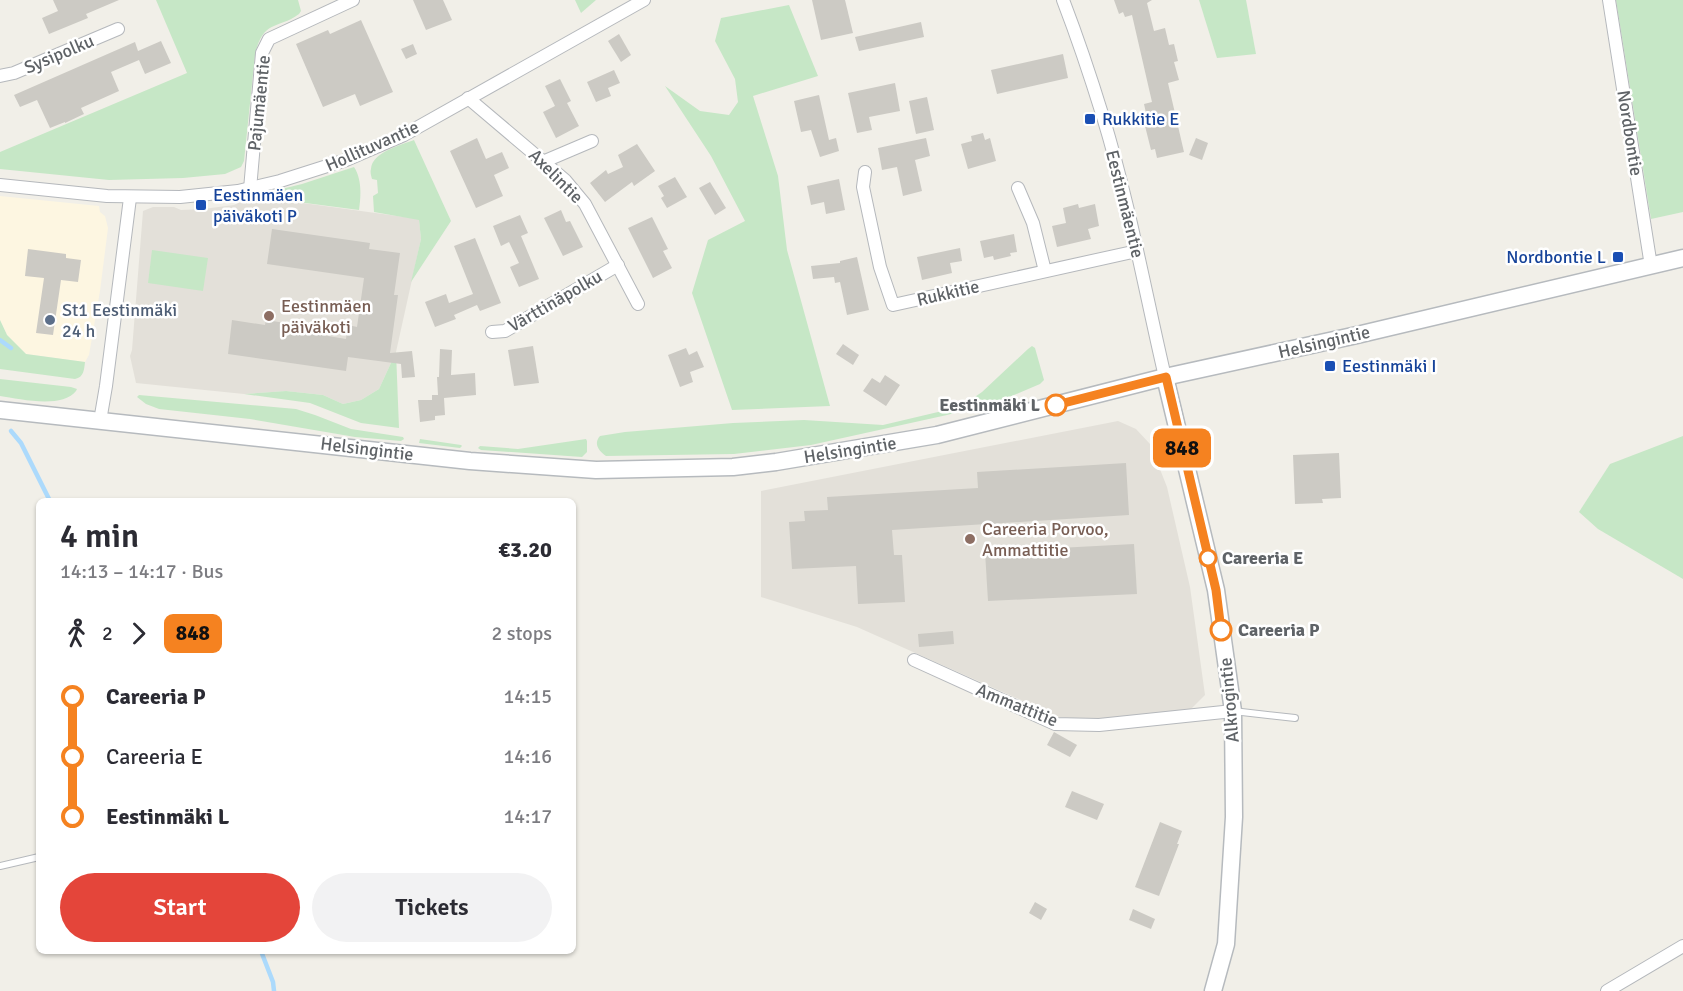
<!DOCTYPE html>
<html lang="en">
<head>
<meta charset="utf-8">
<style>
  body { margin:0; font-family:Signika,sans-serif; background:#f2f2f3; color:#2b2b33; height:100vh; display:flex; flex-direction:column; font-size:22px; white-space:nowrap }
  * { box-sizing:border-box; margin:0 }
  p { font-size:20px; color:#7c7c81 }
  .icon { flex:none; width:33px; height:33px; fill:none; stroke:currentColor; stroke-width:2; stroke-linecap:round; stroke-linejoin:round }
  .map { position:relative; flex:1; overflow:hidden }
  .drawer { position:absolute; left:36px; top:498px; width:540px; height:456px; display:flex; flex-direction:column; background:#fff; border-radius:9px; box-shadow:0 2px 4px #0004 }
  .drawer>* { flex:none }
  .badge { padding:0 12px; border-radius:9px; font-size:21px; line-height:39px }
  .map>.badge { position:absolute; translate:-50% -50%; box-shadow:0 0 0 3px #fff }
  .legs { display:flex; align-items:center; gap:9px; height:66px; padding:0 24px; font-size:20px }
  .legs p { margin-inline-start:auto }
  .summary { display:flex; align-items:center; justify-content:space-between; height:102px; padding:0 24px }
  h1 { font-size:33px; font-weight:600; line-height:45px }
  .button { display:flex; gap:12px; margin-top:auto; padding:12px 24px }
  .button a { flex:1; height:69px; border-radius:36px; background:#e4453a; color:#fff; font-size:24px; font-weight:600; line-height:69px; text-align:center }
  .button a+a { background:#f2f2f3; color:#2b2b33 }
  ul { padding:0 24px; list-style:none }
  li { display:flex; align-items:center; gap:21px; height:60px; font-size:22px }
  li i { display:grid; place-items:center; width:9px; height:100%; margin:0 8px; background:currentColor }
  li i::after { content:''; width:15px; height:15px; margin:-8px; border:4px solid; border-radius:50%; background:#fff }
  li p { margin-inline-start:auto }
  li:first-child i { background:linear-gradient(#0000 50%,currentColor 0) }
  li:last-child i { background:linear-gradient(currentColor 50%,#0000 0) }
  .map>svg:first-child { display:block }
  .commercial { fill:#fdf6e1 }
  .education { fill:#e3e0d9 }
  .green { fill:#c6e7c6 }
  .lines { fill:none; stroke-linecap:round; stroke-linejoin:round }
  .stream { stroke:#acdafc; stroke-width:4.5 }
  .building { fill:#cccac4 }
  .lane-casing { stroke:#b5b8bc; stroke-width:8 }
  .street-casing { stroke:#b5b8bc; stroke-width:14 }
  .secondary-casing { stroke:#b6babe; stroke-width:19 }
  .lane { stroke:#fff; stroke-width:6 }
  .street { stroke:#fff; stroke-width:12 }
  .secondary { stroke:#fff; stroke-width:16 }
  .line-1-casing { stroke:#fff; stroke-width:14 }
  .line-1 { stroke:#f58220; stroke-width:9 }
  .transit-dot { fill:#1a4fb4; stroke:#fff; stroke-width:2 }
  .education-dot { fill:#8d6e63; stroke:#fff; stroke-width:2 }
  .service-dot { fill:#5c6f8a; stroke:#fff; stroke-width:2 }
  .stop-1-dot { fill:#fff; stroke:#f58220; stroke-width:3 }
  .labels { text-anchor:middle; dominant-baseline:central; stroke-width:5; stroke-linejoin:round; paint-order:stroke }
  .street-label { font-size:18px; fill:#5f6367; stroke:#fff }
  .transit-label { font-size:18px; fill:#164399; stroke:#fff; text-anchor:start }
  .education-label { font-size:18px; fill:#785e54; stroke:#fff; text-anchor:start }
  .service-label { font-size:18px; fill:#4e5e75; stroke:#fff; text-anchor:start }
  .stop-label { font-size:18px; font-weight:bold; fill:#5f6367; stroke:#fff; text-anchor:start }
</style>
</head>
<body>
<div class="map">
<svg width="1683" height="991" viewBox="0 0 1683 991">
  <rect width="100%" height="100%" fill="#f1efe8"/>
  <polygon class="commercial" points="0,196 99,206 100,212 105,216 108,228 100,291 89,355 85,362 26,354 7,335 0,320"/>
  <g class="education">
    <polygon points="253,196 419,219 421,239 396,352 379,389 361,400 343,404 323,395 286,391 244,394 136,383 130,356 132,350 143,211 153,207 174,207 181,210 203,209 234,205"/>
    <polygon points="1118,421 1136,429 1150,444 1167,487 1190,587 1205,695 1188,712 1098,720 1059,717 857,627 761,597 761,491"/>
  </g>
  <g class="green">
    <path d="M156,0H298L301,11L299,14C277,30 263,19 255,55L244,161L241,167L225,174L183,178L109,180L0,169V152L187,73Z"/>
    <polygon points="575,0 596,0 581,13"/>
    <polygon points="1199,0 1246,0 1256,54 1217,58"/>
    <polygon points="1616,0 1683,0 1683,212 1651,219"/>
    <polygon points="789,5 818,76 753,96 778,176 787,250 830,406 732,410 692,293 708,240 745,221 711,156 665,86 700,111 729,115 738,102 735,79 715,41 721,18"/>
    <path d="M414,140L451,221L411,282L421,239L419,220L374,212L373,196L378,193L377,180L372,179C371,175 370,172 371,169C372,152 401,145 414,140Z"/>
    <path d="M354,167C362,179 361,196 359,210L253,196L302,184Z"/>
    <polygon points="152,250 208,258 203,291 148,283"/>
    <path d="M0,320L7,335L26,354L85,362C84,370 84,377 75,379L0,369Z"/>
    <path d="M1032,346L1035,348L1044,380L1040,384L1007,398L947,415L811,445L734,454L606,456C599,451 593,444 600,436L625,432L733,423L804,420L883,425L955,408L969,401L982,392L1028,349Z"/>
    <polygon points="396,352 399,428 361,423 310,403 244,394 286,391 323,395 343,404 361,400 379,389"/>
    <path d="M0,379L71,387L77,389L76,391C62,409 20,399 0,396Z"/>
    <polygon points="139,395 296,409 315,415 351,429 403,437 404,439 401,441 355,437 250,419 159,409 146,404 137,397"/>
    <polygon points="1683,436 1683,579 1598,529 1579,512 1610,464"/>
    <polygon points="420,439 461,445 462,446 460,448 419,443"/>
    <polygon points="586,439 587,441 587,452 582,457 481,450 478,448 480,446 518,449"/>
  </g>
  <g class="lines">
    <g class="stream">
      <polyline points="0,340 11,348"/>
      <polyline points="11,431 21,443 50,501"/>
      <polyline points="261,951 273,982 274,991"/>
    </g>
  </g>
  <g class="building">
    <polygon points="53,0 119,0 86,14 88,18 49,34 42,18 58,11"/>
    <polygon points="413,0 443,0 452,20 426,30"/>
    <polygon points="812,0 845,0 853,33 821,40"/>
    <polygon points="1114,0 1152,0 1147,3 1154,31 1165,28 1169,45 1174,44 1178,61 1174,62 1179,80 1168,83 1184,152 1157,158 1155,149 1151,150 1142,114 1146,113 1144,104 1152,102 1132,15 1125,17 1123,12 1119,14"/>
    <polygon points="361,20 393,92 360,106 355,94 323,107 296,44 328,30 330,34"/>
    <polygon points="921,22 924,37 859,51 855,37"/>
    <polygon points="619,34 631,55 621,62 608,41"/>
    <polygon points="161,41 171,63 145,74 139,60 111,72 119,91 81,108 84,114 65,123 65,122 50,128 37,100 20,107 14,95 135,42 138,51"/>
    <polygon points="413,44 417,54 406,59 401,49"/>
    <polygon points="1063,54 1068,78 997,94 991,70"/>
    <polygon points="614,70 620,83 608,88 611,96 596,102 587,82"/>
    <polygon points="560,79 571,101 567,103 579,126 556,138 543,112 555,106 545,86"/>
    <polygon points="895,83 900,111 869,117 872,130 857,133 848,93"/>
    <polygon points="819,95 829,140 836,138 839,151 820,157 811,130 801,132 794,101"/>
    <polygon points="927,97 934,130 916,134 909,101"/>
    <polygon points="983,133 985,140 990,138 996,161 968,169 961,144 972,141 971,136"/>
    <polygon points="477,138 486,159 502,152 509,168 494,175 503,196 476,208 450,151"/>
    <polygon points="926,138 930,156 915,160 922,191 903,196 897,167 882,170 878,148"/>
    <polygon points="1196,138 1208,143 1202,160 1189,155"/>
    <polygon points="637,144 655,171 634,186 632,182 605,202 590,183 606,170 608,174 623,167 618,155"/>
    <polygon points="675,177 687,197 667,208 661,198 664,196 658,186"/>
    <polygon points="839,179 845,210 826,214 824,202 811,205 807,186"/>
    <polygon points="710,182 726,208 715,215 699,188"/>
    <polygon points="1078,204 1079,208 1095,204 1099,226 1088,229 1091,239 1057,247 1052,226 1066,223 1063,208"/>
    <polygon points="561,210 566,222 570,221 583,247 563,256 544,218"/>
    <polygon points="520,215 528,233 521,236 539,279 519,287 510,267 519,263 509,242 501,246 493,226"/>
    <polygon points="652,217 668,249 663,251 672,268 653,278 628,228"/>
    <polygon points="272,229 370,243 369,249 400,253 394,295 398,295 390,353 412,351 415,377 402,378 401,364 348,357 346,371 228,354 232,320 265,325 266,320 311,327 310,333 346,339 348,325 357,327 364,278 267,264"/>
    <polygon points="1014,234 1017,252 1010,253 1011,256 994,260 993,256 984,258 980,241"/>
    <polygon points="475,238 501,303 480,311 477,305 454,315 456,319 435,327 425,302 446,294 449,303 473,294 454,246"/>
    <polygon points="960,248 962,261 950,263 952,273 922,280 917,257"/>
    <polygon points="28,249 66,254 66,258 81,260 78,282 61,280 53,335 36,333 44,278 25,276"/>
    <polygon points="857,257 869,310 847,315 840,282 835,283 834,277 813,279 811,266 840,263 840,261"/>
    <polygon points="843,344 859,355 853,365 836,354"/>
    <polygon points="533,346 539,383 514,386 508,350"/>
    <polygon points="686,348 689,355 697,351 704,367 690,372 693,382 680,387 668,355"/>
    <polygon points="440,349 452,350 451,375 475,373 476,395 444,398 445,415 435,416 435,420 420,422 418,400 432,400 432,395 438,395 437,377 439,377"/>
    <polygon points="885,375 900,385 886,406 863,391 872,378 880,383"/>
    <polygon points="1339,453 1341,498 1322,499 1323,503 1295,504 1293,455"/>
    <polygon points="1126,463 1129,515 892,530 894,555 902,555 905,602 858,604 856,566 792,569 789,522 805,521 804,511 828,510 827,497 978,488 977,472"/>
    <polygon points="1134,544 1137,594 988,601 985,552"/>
    <polygon points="953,631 954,644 919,647 918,634"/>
    <polygon points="1054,732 1077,745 1070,757 1047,745"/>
    <polygon points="1072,791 1104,804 1097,820 1065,807"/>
    <polygon points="1160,822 1182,831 1177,844 1179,844 1159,896 1135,887"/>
    <polygon points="1035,902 1047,909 1041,920 1029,913"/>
    <polygon points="1133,909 1155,919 1151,929 1129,920"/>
  </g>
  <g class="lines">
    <g class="lane-casing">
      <g id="lane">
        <polyline points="1233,711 1295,718"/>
        <polyline points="0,866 39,857"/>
      </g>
    </g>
    <g class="street-casing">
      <g id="street">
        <path d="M1063,0C1078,39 1091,78 1103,117C1129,202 1145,291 1165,377"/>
        <polyline points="1609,0 1651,266"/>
        <polyline points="0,76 14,73 118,29"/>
        <polyline points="468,98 565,180 585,204 638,304"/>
        <polyline points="545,161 592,141"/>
        <polyline points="865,172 863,187 880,267 893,305 1137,251"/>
        <polyline points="0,185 107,196 180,197 238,191 280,181 346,160 404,135 644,0"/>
        <polyline points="1018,188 1033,223 1045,271"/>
        <polyline points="250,189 262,53 269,39 353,0"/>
        <polyline points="492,332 505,331 618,265"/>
        <polyline points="100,421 106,386 130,198"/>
        <polyline points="914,660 1055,724 1099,725 1233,711"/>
        <polyline points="1607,991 1683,946"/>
      </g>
    </g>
    <g class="secondary-casing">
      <g id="secondary">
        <polyline points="1165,377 1216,590 1233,711 1234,817 1226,944 1213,991"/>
        <polyline points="0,410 470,461 596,470 733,467 776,462 937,435 1165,377 1357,335 1683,258"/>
      </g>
    </g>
    <use href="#lane" class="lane"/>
    <use href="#street" class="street"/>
    <use href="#secondary" class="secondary"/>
  </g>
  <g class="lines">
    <g class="line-1-casing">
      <polyline id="line-1" points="1056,405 1166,377 1216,590 1221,630"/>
    </g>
    <use href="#line-1" class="line-1"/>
  </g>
  <g class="transit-dot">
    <rect x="1084" y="113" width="12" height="12" rx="3"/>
    <rect x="195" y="199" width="12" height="12" rx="3"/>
    <rect x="1612" y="251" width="12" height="12" rx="3"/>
    <rect x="1324" y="360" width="12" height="12" rx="3"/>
  </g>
  <g class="education-dot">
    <circle cx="269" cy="316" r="6"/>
    <circle cx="970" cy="539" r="6"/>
  </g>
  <circle class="service-dot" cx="50" cy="320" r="6"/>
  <g class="stop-1-dot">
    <circle cx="1056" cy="405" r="10"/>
    <circle cx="1208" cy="558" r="8"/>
    <circle cx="1221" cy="630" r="10"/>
  </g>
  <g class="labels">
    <g class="street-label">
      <text transform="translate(59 54) rotate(-23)">Sysipolku</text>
      <text transform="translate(259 103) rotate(-84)">Pajumäentie</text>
      <text transform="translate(1630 133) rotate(81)">Nordbontie</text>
      <text transform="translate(372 146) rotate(-24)">Hollituvantie</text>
      <text transform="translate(556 176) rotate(45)">Axelintie</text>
      <text transform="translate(1125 204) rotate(76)">Eestinmäentie</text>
      <text transform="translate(948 293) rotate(-13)">Rukkitie</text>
      <text transform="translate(555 301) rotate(-30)">Värttinäpolku</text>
      <text transform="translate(1324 342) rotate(-13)">Helsingintie</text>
      <text transform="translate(367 449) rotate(7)">Helsingintie</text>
      <text transform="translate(850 450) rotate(-9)">Helsingintie</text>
      <text transform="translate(1229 700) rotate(-95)">Alkrogintie</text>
      <text transform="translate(1017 705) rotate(22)">Ammattitie</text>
    </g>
    <g class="transit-label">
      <text x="1102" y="119">Rukkitie E</text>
      <text x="213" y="195">Eestinmäen<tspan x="213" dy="21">päiväkoti P</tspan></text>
      <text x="1606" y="257" text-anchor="end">Nordbontie L</text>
      <text x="1342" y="366">Eestinmäki I</text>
    </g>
    <g class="education-label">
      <text x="281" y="306">Eestinmäen<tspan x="281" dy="21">päiväkoti</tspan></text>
      <text x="982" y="529">Careeria Porvoo,<tspan x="982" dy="21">Ammattitie</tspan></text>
    </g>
    <g class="service-label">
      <text x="62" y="310">St1 Eestinmäki<tspan x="62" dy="21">24 h</tspan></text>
    </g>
    <g class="stop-label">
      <text x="1040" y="405" text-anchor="end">Eestinmäki L</text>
      <text x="1222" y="558">Careeria E</text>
      <text x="1238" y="630">Careeria P</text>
    </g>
  </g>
</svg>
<b class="badge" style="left:1182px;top:448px;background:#f58220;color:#111">848</b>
<section class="drawer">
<div class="summary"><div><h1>4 min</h1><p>14:13 – 14:17 · Bus</p></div><b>€3.20</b></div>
<div class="legs"><svg class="icon" aria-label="walk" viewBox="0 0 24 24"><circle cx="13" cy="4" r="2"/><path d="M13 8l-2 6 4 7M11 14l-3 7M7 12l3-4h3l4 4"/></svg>2<svg class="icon" aria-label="forward" viewBox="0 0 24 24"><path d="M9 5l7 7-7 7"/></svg><b class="badge" style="background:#f58220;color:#111">848</b><p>2 stops</p></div>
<ul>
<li><i style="color:#f58220"></i><b>Careeria P</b><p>14:15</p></li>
<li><i style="color:#f58220"></i><span>Careeria E</span><p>14:16</p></li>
<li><i style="color:#f58220"></i><b>Eestinmäki L</b><p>14:17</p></li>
</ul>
<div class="button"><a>Start</a><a>Tickets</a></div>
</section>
</div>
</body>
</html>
